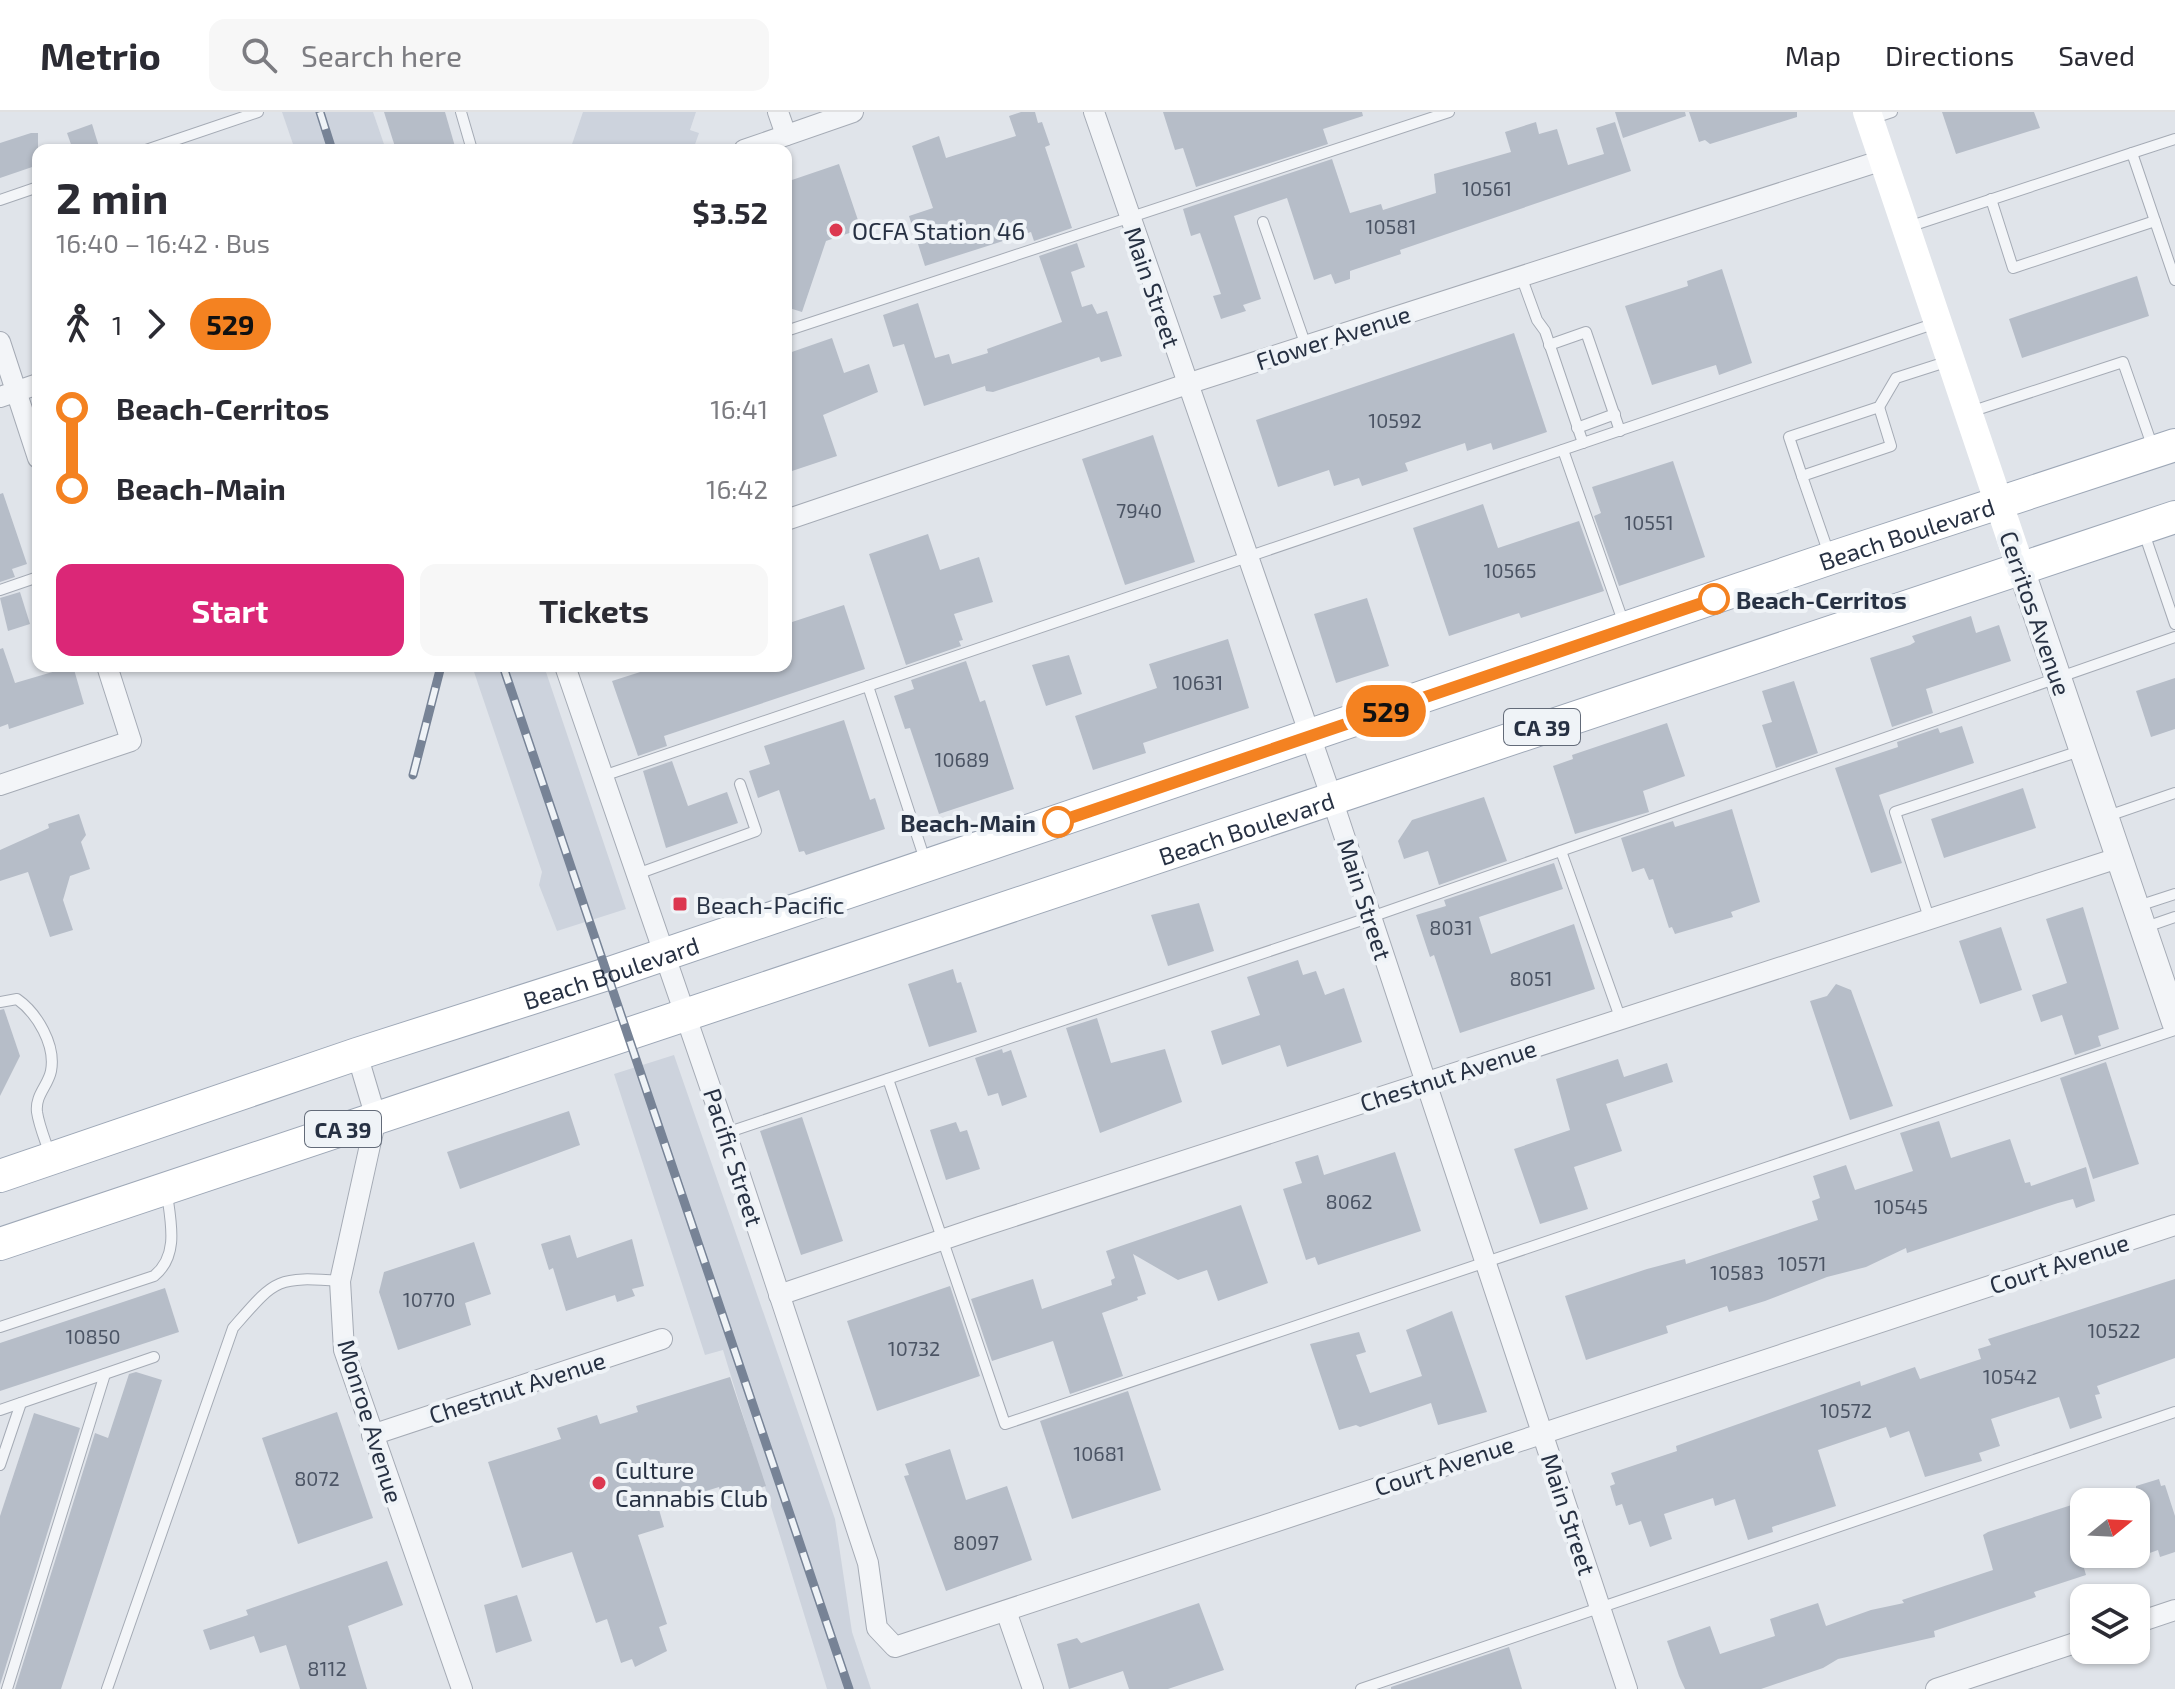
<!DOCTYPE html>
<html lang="en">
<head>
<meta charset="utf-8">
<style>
  body { margin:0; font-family:"Exo 2",sans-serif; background:#f7f7f7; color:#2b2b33; height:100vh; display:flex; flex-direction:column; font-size:30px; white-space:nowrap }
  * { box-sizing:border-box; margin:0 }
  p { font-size:26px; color:#7c7c81 }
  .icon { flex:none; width:44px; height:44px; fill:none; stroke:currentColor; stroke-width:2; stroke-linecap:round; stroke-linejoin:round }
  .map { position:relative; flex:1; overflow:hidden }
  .details { position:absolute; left:32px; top:32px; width:760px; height:528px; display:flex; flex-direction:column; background:#fff; border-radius:16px; box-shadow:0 2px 6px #0004 }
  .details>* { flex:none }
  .badge { padding:0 16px; border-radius:26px; font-size:28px; line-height:52px }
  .needle { width:52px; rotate:72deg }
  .controls { position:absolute; left:2070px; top:1376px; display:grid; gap:16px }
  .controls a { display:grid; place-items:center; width:80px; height:80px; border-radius:16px; background:#fff; box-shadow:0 2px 6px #0004; font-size:40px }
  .map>.badge { position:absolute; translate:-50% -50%; box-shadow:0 0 0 4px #fff }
  .legs { display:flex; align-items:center; gap:12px; height:88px; padding:0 24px; font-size:26px }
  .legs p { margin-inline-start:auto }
  .overview { display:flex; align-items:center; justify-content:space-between; height:136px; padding:0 24px }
  h1 { font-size:44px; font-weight:700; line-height:60px }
  .cta { display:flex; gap:16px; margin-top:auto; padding:16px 24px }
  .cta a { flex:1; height:92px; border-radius:16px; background:#db2777; color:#fff; font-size:32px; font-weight:700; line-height:92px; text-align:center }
  .cta a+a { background:#f7f7f7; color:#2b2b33 }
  ul { padding:0 24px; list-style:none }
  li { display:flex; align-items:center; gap:28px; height:80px; font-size:30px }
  li i { display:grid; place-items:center; width:12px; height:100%; margin:0 10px; background:currentColor }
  li i::after { content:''; width:20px; height:20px; margin:-10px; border:6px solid; border-radius:50%; background:#fff }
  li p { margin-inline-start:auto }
  li:first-child i { background:linear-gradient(#0000 50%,currentColor 0) }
  li:last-child i { background:linear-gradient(currentColor 50%,#0000 0) }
  header { display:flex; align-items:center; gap:48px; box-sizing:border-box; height:112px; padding:0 40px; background:#fff; border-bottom:2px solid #e1e1e2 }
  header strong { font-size:38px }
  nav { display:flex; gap:44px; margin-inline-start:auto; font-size:28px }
  .search { width:560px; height:72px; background:#f7f7f7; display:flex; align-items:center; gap:20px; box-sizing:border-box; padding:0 28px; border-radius:16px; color:#7c7c81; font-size:30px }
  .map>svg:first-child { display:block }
  .built { fill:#cdd3dd }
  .building { fill:#b6bdc8 }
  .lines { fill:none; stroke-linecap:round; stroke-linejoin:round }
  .service-casing { stroke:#a5abb5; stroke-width:12 }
  .minor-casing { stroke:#a5abb5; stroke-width:22 }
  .tertiary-casing { stroke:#a5abb5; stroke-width:28 }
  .primary-casing { stroke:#9ea8b7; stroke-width:34 }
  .service { stroke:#f3f5f8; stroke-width:10 }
  .minor { stroke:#f3f5f8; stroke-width:20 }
  .tertiary { stroke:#f3f5f8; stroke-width:26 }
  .secondary { stroke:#fff; stroke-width:28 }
  .primary { stroke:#fff; stroke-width:32 }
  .rail-casing { stroke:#778396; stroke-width:9 }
  .rail { stroke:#eff3f7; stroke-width:6; stroke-dasharray:18; stroke-linecap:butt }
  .line-1-casing { stroke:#fff; stroke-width:18 }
  .line-1 { stroke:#f48221; stroke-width:12 }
  .poi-dot { fill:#dc3850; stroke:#eff3f7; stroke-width:3 }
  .stop-1-dot { fill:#fff; stroke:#f48221; stroke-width:4 }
  .labels { text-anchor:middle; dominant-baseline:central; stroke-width:8; stroke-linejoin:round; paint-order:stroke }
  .number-label { font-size:20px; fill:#4b5464 }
  .shield { fill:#eff3f7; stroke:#636b79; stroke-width:2 }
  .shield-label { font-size:22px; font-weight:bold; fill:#273143 }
  .poi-label { font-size:24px; fill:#273143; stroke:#eff3f7; text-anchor:start }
  .street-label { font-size:24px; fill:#273143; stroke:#eff3f7 }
  .stop-label { font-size:24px; font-weight:bold; fill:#273143; stroke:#eff3f7; text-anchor:start }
</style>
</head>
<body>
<header>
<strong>Metrio</strong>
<div class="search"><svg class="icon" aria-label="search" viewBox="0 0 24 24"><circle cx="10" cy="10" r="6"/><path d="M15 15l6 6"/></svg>Search here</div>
<nav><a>Map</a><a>Directions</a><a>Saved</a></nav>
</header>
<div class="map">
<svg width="2175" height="1577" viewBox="0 0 2175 1577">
  <rect width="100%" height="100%" fill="#e0e4ea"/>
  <g class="built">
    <polygon points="282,0 373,0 386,38 295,38"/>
    <polygon points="583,0 696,0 690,18 699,21 693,38 570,38"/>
    <polygon points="472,554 544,554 626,797 557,819 539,773 542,760"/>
    <polygon points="674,943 835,1407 852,1520 871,1577 827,1577 723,1238 705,1243 614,962"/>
  </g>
  <g class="building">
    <polygon points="384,0 445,0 456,38 396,38"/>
    <polygon points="1021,0 1035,0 1038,11 1042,10 1050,33 1045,35 1072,116 1034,129 1031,120 925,154 909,104 933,96 912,34 939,24 946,46 1016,24 1009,4"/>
    <polygon points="1163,0 1362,0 1363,4 1323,17 1328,32 1196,75 1183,36 1175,38"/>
    <polygon points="1615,0 1685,0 1686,4 1623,26"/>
    <polygon points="1689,0 1797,0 1797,5 1710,32 1705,28 1699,30"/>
    <polygon points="1942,0 2034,0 2040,16 1956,42"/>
    <polygon points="1536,10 1539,22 1557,17 1568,53 1604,42 1596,16 1615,10 1631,59 1400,138 1401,142 1350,159 1350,167 1335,172 1331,162 1314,168 1287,86 1234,104 1261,187 1243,193 1246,199 1221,207 1213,184 1221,182 1200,121 1191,124 1183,97 1332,47 1350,101 1381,92 1383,98 1436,81 1434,62 1511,40 1505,20"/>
    <polygon points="92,12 100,38 73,38 67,21"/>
    <polygon points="31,21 38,21 38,53 0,66 0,31"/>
    <polygon points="839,52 861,117 826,129 802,200 786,195 786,70"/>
    <polygon points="1077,131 1085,155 1071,160 1082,195 1092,192 1097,202 1107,199 1122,244 1101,250 1099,245 993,280 986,279 985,274 924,294 904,232 893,235 883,203 918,191 935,246 949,242 952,252 988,241 987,237 1062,210 1039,144"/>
    <polygon points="1722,157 1752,251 1719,263 1716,253 1652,273 1625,194 1688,174 1687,169"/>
    <polygon points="2137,164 2149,204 2022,246 2009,207"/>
    <polygon points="1514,221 1547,320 1493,338 1491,331 1467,339 1465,331 1405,351 1408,359 1362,374 1359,366 1334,374 1329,358 1278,375 1256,308"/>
    <polygon points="832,226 844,261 869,252 878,280 823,303 837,344 786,361 786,242"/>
    <polygon points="1153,323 1195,450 1125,473 1082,347"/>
    <polygon points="1673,349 1705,445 1619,474 1594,404 1601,401 1592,375"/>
    <polygon points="3,381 27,452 12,457 15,465 0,470 0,382"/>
    <polygon points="1483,392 1498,436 1579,409 1604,479 1521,506 1519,501 1449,524 1413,416"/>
    <polygon points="928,422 940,458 979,445 993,490 954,502 963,528 959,529 961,534 906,553 869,442"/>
    <polygon points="20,480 30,512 8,519 0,486"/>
    <polygon points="1367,486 1389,554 1336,571 1314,502"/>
    <polygon points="844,493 865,557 664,624 667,634 638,644 612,569 659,554 786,554 786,512"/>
    <polygon points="1971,504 1976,521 1999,513 2011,549 1926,577 1933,601 1892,615 1870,546 1910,533 1915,530 1912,524"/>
    <polygon points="1228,527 1249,596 1143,631 1146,641 1093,658 1075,604 1157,576 1149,552"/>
    <polygon points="3,536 15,571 73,554 84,592 9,617 8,612 0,615 0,537"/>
    <polygon points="1069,543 1082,582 1046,594 1032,553"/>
    <polygon points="966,549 980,590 985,588 1014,677 939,702 910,616 905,617 894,584 914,577 911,568"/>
    <polygon points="2175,566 2175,617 2151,625 2136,579"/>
    <polygon points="1794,569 1818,641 1776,656 1762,613 1772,610 1762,579"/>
    <polygon points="844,608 870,688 875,686 885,717 806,743 804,739 799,740 779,678 758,686 749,659 770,652 764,634"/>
    <polygon points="1667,611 1685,664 1643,679 1649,700 1575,722 1553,654 1573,647 1572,643"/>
    <polygon points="1962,614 1974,651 1879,683 1902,751 1871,761 1835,656 1898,635 1897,630 1938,616 1940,621"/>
    <polygon points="672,649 688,694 727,680 738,711 666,736 643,659"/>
    <polygon points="2023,676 2036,716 1944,746 1931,707"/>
    <polygon points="1484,685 1507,749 1439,773 1428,739 1404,747 1398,729 1412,708"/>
    <polygon points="1732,697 1760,790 1731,800 1733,805 1675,822 1672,815 1669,816 1653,767 1649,768 1644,756 1632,760 1621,726 1673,709 1675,715"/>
    <polygon points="79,702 86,723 81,730 90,757 70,764 63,788 73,818 50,825 28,760 0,769 0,738 49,716 48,712"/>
    <polygon points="1554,751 1563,777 1479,805 1491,842 1574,812 1595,877 1460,921 1434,843 1430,845 1416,803 1446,794 1444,788"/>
    <polygon points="1199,791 1214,839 1168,854 1151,803"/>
    <polygon points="2083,795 2119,917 2098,924 2101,934 2075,943 2062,903 2041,910 2032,883 2067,871 2046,807"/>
    <polygon points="2001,815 2022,878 1980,892 1959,829"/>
    <polygon points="1298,848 1303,863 1316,859 1325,883 1344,876 1362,930 1287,955 1280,933 1222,953 1211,919 1260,903 1247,865"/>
    <polygon points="953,857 957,871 961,870 977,920 929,935 908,872"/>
    <polygon points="1836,872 1851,878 1893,994 1850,1008 1810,889 1827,884"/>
    <polygon points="4,897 20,944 0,984 0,898"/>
    <polygon points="1097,906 1111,951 1165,937 1182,990 1100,1021 1066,916"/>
    <polygon points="1002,937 1003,941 1011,938 1027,985 1002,994 998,981 988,984 975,946"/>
    <polygon points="1618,947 1624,965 1667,951 1673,970 1606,992 1622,1039 1574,1055 1588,1097 1540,1112 1514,1037 1570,1018 1556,967"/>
    <polygon points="2106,950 2139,1052 2093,1067 2060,966"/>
    <polygon points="569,999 580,1033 460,1077 447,1040"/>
    <polygon points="802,1005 843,1129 801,1143 760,1019"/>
    <polygon points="1939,1009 1951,1046 2010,1027 2025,1071 2030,1070 2031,1074 2086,1055 2095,1089 2076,1096 2073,1087 2058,1091 1907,1141 1906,1136 1866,1155 1827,1165 1765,1189 1729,1200 1727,1194 1666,1214 1668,1221 1586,1248 1565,1184 1647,1157 1685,1147 1686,1152 1818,1108 1812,1089 1820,1086 1813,1064 1846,1053 1855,1078 1913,1059 1900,1021"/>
    <polygon points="956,1010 960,1020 967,1018 980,1057 946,1068 930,1018"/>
    <polygon points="1395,1040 1421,1119 1318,1153 1315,1145 1306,1148 1283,1077 1302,1071 1295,1050 1318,1043 1324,1063"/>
    <polygon points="1241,1093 1268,1171 1218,1189 1207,1158 1178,1168 1133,1142 1146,1182 1137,1185 1138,1188 1102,1201 1123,1264 1070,1282 1053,1229 992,1249 971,1187 1033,1167 1042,1197 1112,1173 1111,1168 1115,1166 1106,1139"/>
    <polygon points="570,1123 577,1146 632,1127 644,1174 632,1177 635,1184 617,1190 615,1183 566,1199 553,1156 549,1158 541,1132"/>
    <polygon points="474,1130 491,1182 465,1191 471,1213 398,1238 379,1180 384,1160"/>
    <polygon points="2175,1167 2175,1246 2097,1274 2100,1282 2095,1283 2102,1306 2070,1317 2059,1285 1991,1307 2000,1334 1979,1341 1982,1349 1925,1365 1909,1319 1890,1326 1886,1315 1818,1338 1836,1394 1772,1415 1773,1420 1748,1428 1735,1387 1715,1394 1713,1386 1664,1402 1672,1427 1650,1435 1641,1409 1629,1413 1622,1392 1616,1394 1610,1374 1615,1372 1611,1361 1677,1339 1676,1334 1860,1269 1861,1274 1915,1255 1920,1267 1981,1247 1978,1237 1991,1233 1988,1227"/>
    <polygon points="950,1174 980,1264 877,1299 847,1209"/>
    <polygon points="165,1176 179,1220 0,1279 0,1231"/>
    <polygon points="1452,1199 1487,1300 1438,1313 1431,1291 1360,1315 1356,1313 1339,1318 1310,1232 1359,1220 1366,1240 1356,1243 1370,1281 1422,1264 1406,1218"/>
    <polygon points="136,1260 162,1268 61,1577 15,1577 95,1321 108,1326 129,1262"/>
    <polygon points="730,1265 766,1374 723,1388 719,1375 658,1394 664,1415 638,1423 667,1512 659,1515 667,1539 635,1555 632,1547 621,1551 607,1507 596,1511 572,1440 522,1456 488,1350 561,1327 557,1316 597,1303 600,1312 638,1300 636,1294"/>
    <polygon points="1128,1279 1161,1378 1072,1407 1040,1309"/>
    <polygon points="337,1300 373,1406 298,1432 262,1326"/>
    <polygon points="34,1301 80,1316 0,1573 0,1404"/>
    <polygon points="950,1337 966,1388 1007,1374 1032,1448 946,1479 904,1364 909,1363 905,1352"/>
    <polygon points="2159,1367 2161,1374 2165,1373 2175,1404 2175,1440 2160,1445 2158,1438 2136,1446 2136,1374"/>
    <polygon points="2084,1389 2084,1423 2076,1429 2086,1463 2034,1480 2036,1485 1934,1519 1935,1525 1838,1547 1823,1556 1761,1577 1685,1577 1679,1564 1667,1529 1710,1514 1720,1542 1775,1524 1770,1507 1818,1491 1826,1514 1871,1498 1904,1491 1902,1488 1993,1458 1983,1423 1988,1420"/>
    <polygon points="387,1449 403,1493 348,1514 367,1577 300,1577 286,1533 260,1541 254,1524 210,1538 203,1518 248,1503 246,1498"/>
    <polygon points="517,1483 532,1529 496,1541 484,1493"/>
    <polygon points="1199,1491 1224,1558 1168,1577 1129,1577 1123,1559 1069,1577 1057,1532 1077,1526 1081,1531"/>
    <polygon points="1509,1535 1522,1577 1391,1577 1391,1575"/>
  </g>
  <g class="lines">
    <g class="service-casing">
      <g id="service">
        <polyline points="461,0 472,38"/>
        <polyline points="1871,7 1892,0"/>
        <polyline points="146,38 258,0"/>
        <polyline points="2132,41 2175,27"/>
        <polyline points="1991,87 2013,156 2155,109"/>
        <polyline points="0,88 38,75"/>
        <polyline points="1263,110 1306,234"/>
        <polyline points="1908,115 2132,41 2175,168"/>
        <polyline points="1521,164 1537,208 1545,219 1583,331"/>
        <polyline points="786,219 1449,0"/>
        <polyline points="1549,233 1586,220 1620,319"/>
        <polyline points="1970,300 2123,250 2153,336"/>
        <polyline points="1577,316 1615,302"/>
        <polyline points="1563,338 1624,512"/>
        <polyline points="1802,364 1789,325 1879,295 1896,266 1949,249"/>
        <polyline points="2143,418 2175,512"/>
        <polyline points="1829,442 1802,364 1891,334 1879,295"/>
        <polyline points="0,478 38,465"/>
        <polyline points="868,574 925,748"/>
        <polyline points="603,664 1936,211"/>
        <polyline points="2105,705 2175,681"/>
        <polyline points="1561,739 1621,908"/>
        <polyline points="637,762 756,719 740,672"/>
        <polyline points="2135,795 2175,782"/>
        <polyline points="1929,806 1895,700 2080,639"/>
        <polyline points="2143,816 2175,805"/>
        <path d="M0,890L17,887C37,901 56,933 51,959C48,974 35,983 37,1000C39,1014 46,1030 50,1043"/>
        <polyline points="888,967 1005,1312 2175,918"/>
        <polyline points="726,1021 1371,805 2175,525"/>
        <path d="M0,1215L154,1164C179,1144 171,1111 167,1082"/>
        <polyline points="0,1298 154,1245"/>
        <polyline points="0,1353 21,1291"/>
        <polyline points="7,1577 105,1262"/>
        <path d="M107,1577L233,1216C275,1168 275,1164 340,1169"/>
        <polyline points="1361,1577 2175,1300"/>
      </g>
    </g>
    <g class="minor-casing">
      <g id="minor">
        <polyline points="778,0 786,23"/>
        <polyline points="1094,0 1331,684 1627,1577"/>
        <polyline points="744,38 853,0"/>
        <polyline points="0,230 38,346"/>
        <polyline points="0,285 38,272"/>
        <polyline points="786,408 1187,272 1883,48"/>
        <polyline points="565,554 726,1021 868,1451 877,1516 895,1535 2175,1113"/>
        <polyline points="0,673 131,629 107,554"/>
        <polyline points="357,942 376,1006 340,1169 344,1238 462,1577"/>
        <polyline points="779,1183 980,1115 2118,746"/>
        <polyline points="372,1323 662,1227"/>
        <polyline points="1006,1499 1033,1577"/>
        <polyline points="2136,1511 2175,1498"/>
        <polyline points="1936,1577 2084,1528"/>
      </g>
    </g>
    <g class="tertiary-casing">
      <polyline id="tertiary" points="2021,457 2175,910"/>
    </g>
    <g class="primary-casing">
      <g id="primary">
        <path id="s1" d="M0,1064L357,942L607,862L1831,446L2175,333"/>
        <path id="s2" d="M0,1132L2175,405"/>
      </g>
    </g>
    <use href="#service" class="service"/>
    <use href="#minor" class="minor"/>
    <use href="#tertiary" class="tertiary"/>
    <polyline class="secondary" points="1867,0 2021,457"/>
    <use href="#primary" class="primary"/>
    <g class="rail-casing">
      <g id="rail">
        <polyline points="320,0 332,38"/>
        <polyline points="503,554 849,1577"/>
        <polyline points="413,663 441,554"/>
      </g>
    </g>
    <use href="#rail" class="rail"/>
  </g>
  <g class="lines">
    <g class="line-1-casing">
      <polyline id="line-1" points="1058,710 1714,487"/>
    </g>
    <use href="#line-1" class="line-1"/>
  </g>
  <g class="poi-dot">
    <circle cx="836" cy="118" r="8"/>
    <rect x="672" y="784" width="16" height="16" rx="4"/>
    <circle cx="599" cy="1371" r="8"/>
  </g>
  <g class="stop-1-dot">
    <circle cx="1714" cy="487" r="14"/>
    <circle cx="1058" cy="710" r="14"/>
  </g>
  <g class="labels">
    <g class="number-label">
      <text x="1487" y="76">10561</text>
      <text x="1391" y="114">10581</text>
      <text x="1395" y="308">10592</text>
      <text x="1139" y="398">7940</text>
      <text x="1649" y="410">10551</text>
      <text x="1510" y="458">10565</text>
      <text x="1198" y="570">10631</text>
      <text x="962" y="647">10689</text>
      <text x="1451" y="815">8031</text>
      <text x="1531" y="866">8051</text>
      <text x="1349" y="1089">8062</text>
      <text x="1901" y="1094">10545</text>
      <text x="1802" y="1151">10571</text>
      <text x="1737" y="1160">10583</text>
      <text x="429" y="1187">10770</text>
      <text x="2114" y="1218">10522</text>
      <text x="93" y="1224">10850</text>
      <text x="914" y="1236">10732</text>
      <text x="2010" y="1264">10542</text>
      <text x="1846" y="1298">10572</text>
      <text x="1099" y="1341">10681</text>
      <text x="317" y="1366">8072</text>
      <text x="976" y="1430">8097</text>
      <text x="327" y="1556">8112</text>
    </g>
    <g class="shield">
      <rect x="1504" y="597" width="76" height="36" rx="6"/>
      <rect x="305" y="999" width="76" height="36" rx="6"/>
    </g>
    <g class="shield-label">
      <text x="1542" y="615">CA 39</text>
      <text x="343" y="1017">CA 39</text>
    </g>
    <g class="poi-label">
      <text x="852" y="118">OCFA Station 46</text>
      <text x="696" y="792">Beach-Pacific</text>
      <text x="615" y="1357">Culture<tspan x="615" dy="28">Cannabis Club</tspan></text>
    </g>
    <g class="street-label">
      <text transform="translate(1153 175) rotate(71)">Main Street</text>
      <text transform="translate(1333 225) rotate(-18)">Flower Avenue</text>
      <text stroke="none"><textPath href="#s1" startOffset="2012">Beach Boulevard</textPath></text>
      <text transform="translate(2036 501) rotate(71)">Cerritos Avenue</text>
      <text stroke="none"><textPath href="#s2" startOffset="1314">Beach Boulevard</textPath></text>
      <text transform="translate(1365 787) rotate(72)">Main Street</text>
      <text stroke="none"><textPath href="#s1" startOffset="644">Beach Boulevard</textPath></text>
      <text transform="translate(1448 963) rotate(-18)">Chestnut Avenue</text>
      <text transform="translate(734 1045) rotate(72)">Pacific Street</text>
      <text transform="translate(2059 1151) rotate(-18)">Court Avenue</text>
      <text transform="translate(517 1275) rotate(-18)">Chestnut Avenue</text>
      <text transform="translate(371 1309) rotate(73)">Monroe Avenue</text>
      <text transform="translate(1444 1353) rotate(-18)">Court Avenue</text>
      <text transform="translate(1569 1402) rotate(72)">Main Street</text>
    </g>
    <g class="stop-label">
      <text x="1736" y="487">Beach-Cerritos</text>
      <text x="1036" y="710" text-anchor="end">Beach-Main</text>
    </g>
  </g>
</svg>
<div class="controls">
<a><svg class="needle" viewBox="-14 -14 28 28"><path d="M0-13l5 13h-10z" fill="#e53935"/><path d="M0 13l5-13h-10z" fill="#7c7c81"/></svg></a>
<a><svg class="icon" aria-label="layers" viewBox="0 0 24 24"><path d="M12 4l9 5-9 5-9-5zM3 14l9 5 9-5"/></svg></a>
</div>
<b class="badge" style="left:1386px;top:599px;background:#f48221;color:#111">529</b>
<section class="details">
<div class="overview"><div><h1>2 min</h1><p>16:40 – 16:42 · Bus</p></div><b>$3.52</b></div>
<div class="legs"><svg class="icon" aria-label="walk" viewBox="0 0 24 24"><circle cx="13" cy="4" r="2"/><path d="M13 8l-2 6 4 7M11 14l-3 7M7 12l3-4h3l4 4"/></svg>1<svg class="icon" aria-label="forward" viewBox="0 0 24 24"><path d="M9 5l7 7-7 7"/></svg><b class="badge" style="background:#f48221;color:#111">529</b></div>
<ul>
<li><i style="color:#f48221"></i><b>Beach-Cerritos</b><p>16:41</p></li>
<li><i style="color:#f48221"></i><b>Beach-Main</b><p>16:42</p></li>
</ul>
<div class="cta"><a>Start</a><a>Tickets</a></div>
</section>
</div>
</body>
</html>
